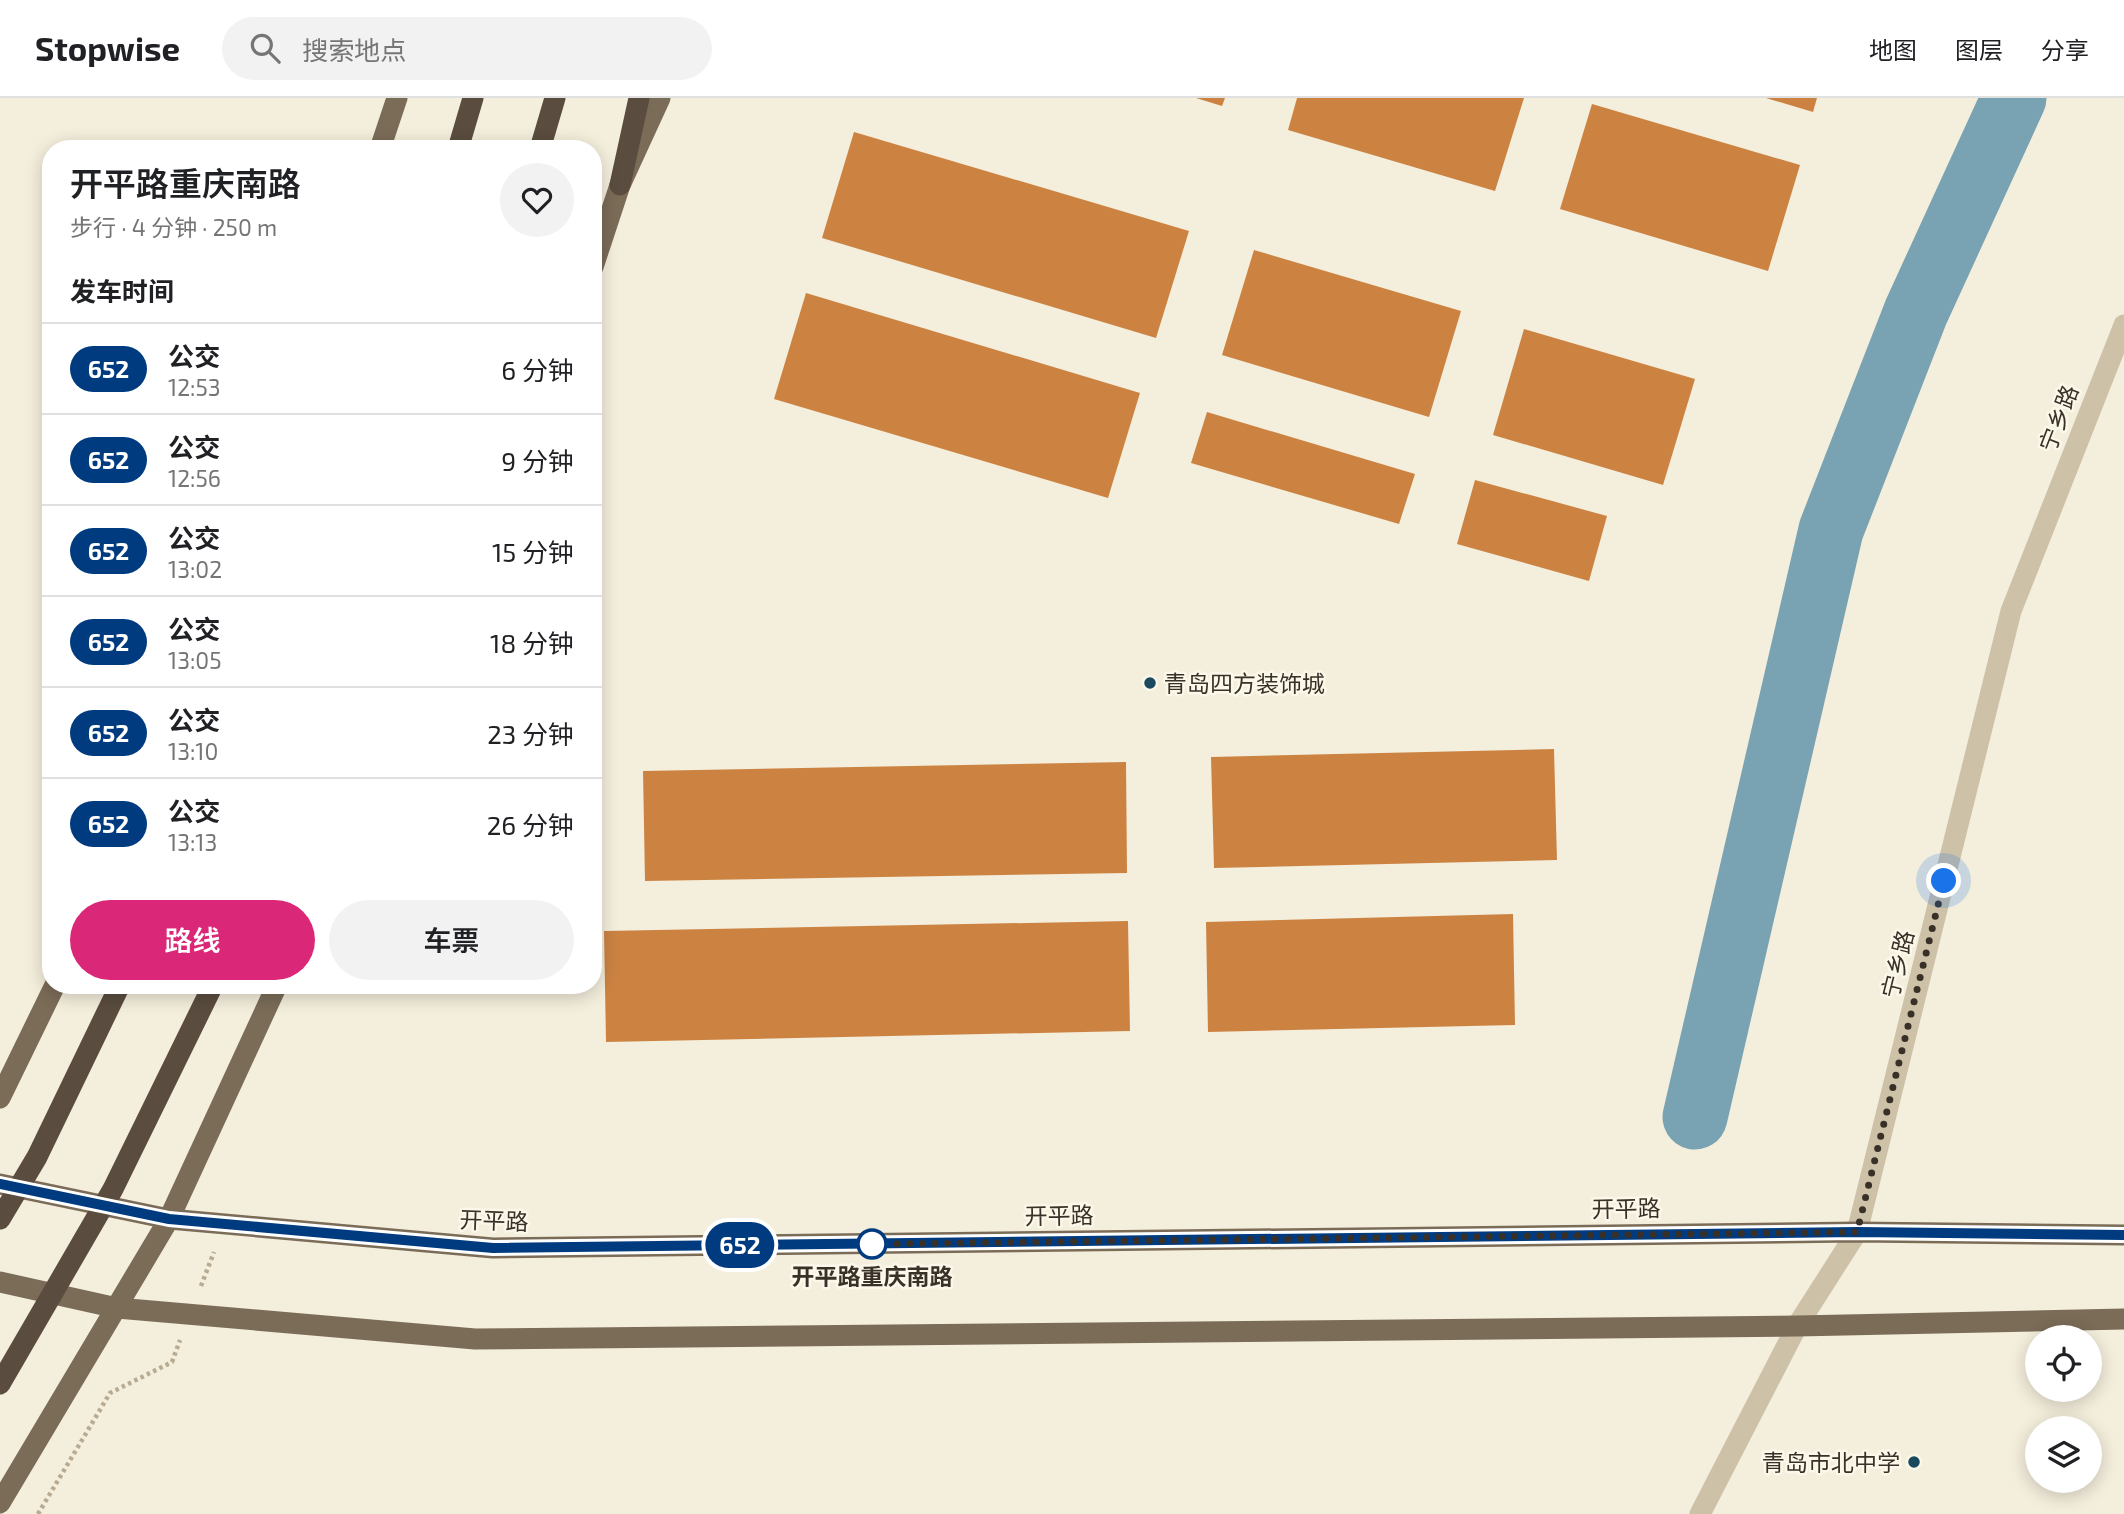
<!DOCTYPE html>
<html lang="zh">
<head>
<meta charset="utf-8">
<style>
  body { margin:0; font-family:"Exo 2","Noto Sans SC",sans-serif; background:#f2f2f2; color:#202124; height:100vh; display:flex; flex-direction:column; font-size:26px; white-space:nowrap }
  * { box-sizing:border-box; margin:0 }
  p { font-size:23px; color:#757577 }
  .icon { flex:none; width:38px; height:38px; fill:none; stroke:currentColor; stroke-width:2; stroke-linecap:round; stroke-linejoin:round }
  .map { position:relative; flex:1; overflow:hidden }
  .side { position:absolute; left:42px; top:42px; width:560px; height:854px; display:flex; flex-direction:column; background:#fff; border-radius:28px; box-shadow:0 4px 18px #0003 }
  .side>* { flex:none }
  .badge { padding:0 14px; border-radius:23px; font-size:24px; line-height:46px }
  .controls { position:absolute; left:2025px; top:1227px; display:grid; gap:14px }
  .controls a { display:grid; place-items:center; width:77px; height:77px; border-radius:50%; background:#fff; box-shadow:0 4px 18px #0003; font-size:35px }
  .you { position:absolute; width:35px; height:35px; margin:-18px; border:5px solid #fff; border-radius:50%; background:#1a73e8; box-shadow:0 0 0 10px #1a73e833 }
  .map>.badge { position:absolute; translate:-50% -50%; box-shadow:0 0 0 4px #fff }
  h2 { padding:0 28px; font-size:26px; line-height:63px }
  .round { display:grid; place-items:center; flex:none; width:74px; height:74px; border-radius:37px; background:#f2f2f2 }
  .head { display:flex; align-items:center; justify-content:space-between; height:119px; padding:0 28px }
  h1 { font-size:33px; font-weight:600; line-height:52px }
  .cta { display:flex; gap:14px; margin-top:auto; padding:14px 28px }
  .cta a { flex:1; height:80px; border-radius:42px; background:#db2777; color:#fff; font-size:28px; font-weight:600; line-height:80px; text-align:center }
  .cta a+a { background:#f2f2f2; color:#202124 }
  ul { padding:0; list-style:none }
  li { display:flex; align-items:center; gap:21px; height:91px; padding:0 28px; border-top:2px solid #e0e0e0 }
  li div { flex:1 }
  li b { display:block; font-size:26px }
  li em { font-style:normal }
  li .badge { min-width:77px; font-weight:700; text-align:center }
  header { display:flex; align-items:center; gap:42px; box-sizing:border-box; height:98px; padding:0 35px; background:#fff; border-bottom:2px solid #e0e0e0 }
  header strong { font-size:33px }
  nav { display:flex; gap:38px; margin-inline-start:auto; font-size:24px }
  .search { width:490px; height:63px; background:#f2f2f2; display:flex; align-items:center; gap:18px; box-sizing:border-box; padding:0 24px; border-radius:38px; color:#757577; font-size:26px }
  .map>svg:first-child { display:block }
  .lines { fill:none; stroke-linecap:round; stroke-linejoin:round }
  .river { stroke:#79a3b2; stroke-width:65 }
  .building { fill:#cc8342 }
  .path { stroke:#b8ab91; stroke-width:4.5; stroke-dasharray:3.5 3.5; stroke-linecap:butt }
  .minor { stroke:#cdc1a7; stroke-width:21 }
  .major { stroke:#7b6c58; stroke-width:21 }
  .highway { stroke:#5a4d3f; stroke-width:21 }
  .highway-bridge { stroke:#5a4d3f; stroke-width:21 }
  .line-casing { stroke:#fff; stroke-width:16 }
  .line { stroke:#003b80; stroke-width:10 }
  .walk { stroke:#393128; stroke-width:7; stroke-dasharray:0 12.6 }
  .poi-dot { fill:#1b495d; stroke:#fbf7e9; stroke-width:2.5 }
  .stop-dot { fill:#fff; stroke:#003b80; stroke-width:3.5 }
  .labels { text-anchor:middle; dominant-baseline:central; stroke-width:5; stroke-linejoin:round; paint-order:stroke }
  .street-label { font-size:23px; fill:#393128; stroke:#fbf7e9 }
  .poi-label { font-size:23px; fill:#393128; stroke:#fbf7e9; text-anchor:start }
  .stop-label { font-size:23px; font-weight:bold; fill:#393128; stroke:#fbf7e9 }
</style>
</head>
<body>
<header>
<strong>Stopwise</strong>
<div class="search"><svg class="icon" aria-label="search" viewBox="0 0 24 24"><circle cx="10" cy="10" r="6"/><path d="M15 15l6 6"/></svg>搜索地点</div>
<nav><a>地图</a><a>图层</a><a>分享</a></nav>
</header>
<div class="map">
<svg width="2124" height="1416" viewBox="0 0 2124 1416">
  <rect width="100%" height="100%" fill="#f4eedc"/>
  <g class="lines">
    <polyline class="river" points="1695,1019 1831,432 1916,214 2014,0"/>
  </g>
  <g class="building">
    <polygon points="1196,0 1225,0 1222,8"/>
    <polygon points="1297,0 1524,0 1495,93 1288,32"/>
    <polygon points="1766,0 1817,0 1813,14"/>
    <polygon points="1592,6 1800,67 1768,173 1560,111"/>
    <polygon points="854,34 1189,133 1156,240 822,140"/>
    <polygon points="1254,152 1461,213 1429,319 1222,257"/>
    <polygon points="806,195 1140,295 1108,400 774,301"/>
    <polygon points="1524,231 1695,281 1663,387 1493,337"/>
    <polygon points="1207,314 1415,376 1399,426 1191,365"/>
    <polygon points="1475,382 1607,418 1589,483 1457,446"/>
    <polygon points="1554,651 1557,762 1214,770 1211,659"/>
    <polygon points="1126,664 1127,775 645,783 643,673"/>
    <polygon points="1513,816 1515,927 1208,934 1206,824"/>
    <polygon points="1128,823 1130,933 606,944 604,833"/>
  </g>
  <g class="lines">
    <g class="path">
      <polyline points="201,1188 214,1154"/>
      <polyline points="38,1416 110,1295 172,1264 180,1242"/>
    </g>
    <polyline class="minor" points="1700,1416 1797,1228 1857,1134 2011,513 2124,227"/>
    <g class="major">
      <polyline points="380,51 397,0"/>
      <polyline points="593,169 620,87 660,0"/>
      <polyline points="0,1000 55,887"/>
      <polyline points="0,1086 169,1121 493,1150 1857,1134 2124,1137"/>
      <polyline points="0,1184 117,1210 475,1241 1797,1228 2124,1221"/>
      <polyline points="0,1405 169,1121 277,887"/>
    </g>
    <g class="highway">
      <polyline points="458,51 473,0"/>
      <polyline points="540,51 555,0"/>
      <polyline points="620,87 639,0"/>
    </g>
    <g class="highway-bridge">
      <polyline points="0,1121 37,1059 120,887"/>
      <polyline points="0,1286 113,1091 213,887"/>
    </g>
  </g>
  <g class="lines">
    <g class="line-casing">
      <polyline id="line" points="0,1086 169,1121 493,1150 1857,1134 2124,1137"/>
    </g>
    <use href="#line" class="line"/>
    <polyline class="walk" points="872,1146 1857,1134 1944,783"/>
  </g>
  <g class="poi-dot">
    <circle cx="1150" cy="585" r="7"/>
    <circle cx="1914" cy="1364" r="7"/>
  </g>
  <circle class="stop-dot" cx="872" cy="1146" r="14"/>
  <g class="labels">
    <g class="street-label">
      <text transform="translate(2058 320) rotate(-69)">宁乡路</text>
      <text transform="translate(1897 866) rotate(-76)">宁乡路</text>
      <text transform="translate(1626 1110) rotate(-1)">开平路</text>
      <text transform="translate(1059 1117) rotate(-1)">开平路</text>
      <text transform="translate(494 1122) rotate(2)">开平路</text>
    </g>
    <g class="poi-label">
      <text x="1164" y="585">青岛四方装饰城</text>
      <text x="1900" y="1364" text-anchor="end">青岛市北中学</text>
    </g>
    <g class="stop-label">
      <text x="872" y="1178">开平路重庆南路</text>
    </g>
  </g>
</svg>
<div class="controls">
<a><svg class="icon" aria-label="locate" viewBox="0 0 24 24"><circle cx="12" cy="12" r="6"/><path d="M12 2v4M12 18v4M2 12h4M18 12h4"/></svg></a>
<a><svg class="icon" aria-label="layers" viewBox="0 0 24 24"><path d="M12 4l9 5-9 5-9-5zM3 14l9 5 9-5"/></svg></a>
</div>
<div class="you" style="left:1944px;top:783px"></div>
<b class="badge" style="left:740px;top:1147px;background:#003b80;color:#fff">652</b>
<section class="side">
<div class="head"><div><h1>开平路重庆南路</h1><p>步行 · 4 分钟 · 250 m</p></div><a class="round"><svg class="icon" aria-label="heart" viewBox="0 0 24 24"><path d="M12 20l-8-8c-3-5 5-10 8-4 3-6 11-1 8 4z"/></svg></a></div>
<h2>发车时间</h2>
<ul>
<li><span class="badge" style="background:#003b80;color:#fff">652</span><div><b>公交</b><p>12:53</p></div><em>6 分钟</em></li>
<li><span class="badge" style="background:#003b80;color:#fff">652</span><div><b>公交</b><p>12:56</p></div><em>9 分钟</em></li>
<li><span class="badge" style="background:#003b80;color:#fff">652</span><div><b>公交</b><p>13:02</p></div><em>15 分钟</em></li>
<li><span class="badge" style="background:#003b80;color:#fff">652</span><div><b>公交</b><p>13:05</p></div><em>18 分钟</em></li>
<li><span class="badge" style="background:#003b80;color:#fff">652</span><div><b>公交</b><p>13:10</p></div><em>23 分钟</em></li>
<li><span class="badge" style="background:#003b80;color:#fff">652</span><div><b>公交</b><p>13:13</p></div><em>26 分钟</em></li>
</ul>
<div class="cta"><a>路线</a><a>车票</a></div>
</section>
</div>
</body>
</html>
